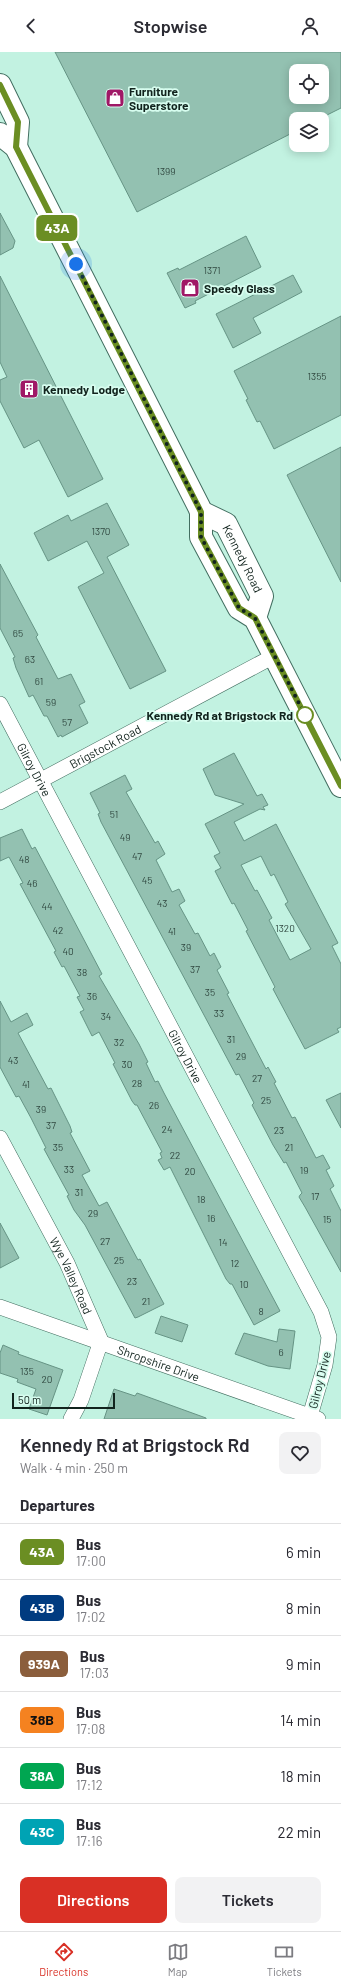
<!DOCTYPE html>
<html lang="en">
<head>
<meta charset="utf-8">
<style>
  body { margin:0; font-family:Barlow,sans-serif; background:#f2f2f3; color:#2b2b33; height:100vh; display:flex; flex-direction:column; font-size:15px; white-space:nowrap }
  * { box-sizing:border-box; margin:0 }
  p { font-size:13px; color:#7c7c81 }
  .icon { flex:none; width:22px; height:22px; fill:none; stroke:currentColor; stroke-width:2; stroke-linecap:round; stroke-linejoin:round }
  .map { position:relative; height:1367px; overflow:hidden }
  .side { display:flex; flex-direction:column; background:#fff; flex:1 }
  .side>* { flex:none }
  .badge { padding:0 8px; border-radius:6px; font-size:14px; line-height:26px }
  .fabs { position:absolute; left:289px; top:12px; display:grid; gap:8px }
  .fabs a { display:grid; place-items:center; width:40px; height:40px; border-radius:8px; background:#fff; box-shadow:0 2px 10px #0003; font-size:20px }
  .scale { position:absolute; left:12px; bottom:10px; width:103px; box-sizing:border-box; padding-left:4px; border:2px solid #11231d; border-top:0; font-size:11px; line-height:14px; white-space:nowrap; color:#11231d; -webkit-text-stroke:3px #d7fdef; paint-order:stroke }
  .you { position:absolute; width:20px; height:20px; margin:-10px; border:3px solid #fff; border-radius:50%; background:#1a73e8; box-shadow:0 0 0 6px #1a73e833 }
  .map>.badge { position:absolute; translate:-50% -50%; box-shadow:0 0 0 2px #fff }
  h2 { padding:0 20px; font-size:15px; line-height:36px }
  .round { display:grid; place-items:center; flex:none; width:42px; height:42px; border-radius:8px; background:#f2f2f3 }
  .summary { display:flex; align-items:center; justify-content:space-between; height:68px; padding:0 20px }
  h1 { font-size:19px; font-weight:600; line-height:30px }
  .action { display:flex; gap:8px; margin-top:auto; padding:8px 20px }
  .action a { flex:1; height:46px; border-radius:8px; background:#d93025; color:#fff; font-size:16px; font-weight:600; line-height:46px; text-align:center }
  .action a+a { background:#f2f2f3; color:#2b2b33 }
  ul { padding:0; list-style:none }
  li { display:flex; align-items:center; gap:12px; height:56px; padding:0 20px; border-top:1px solid #e1e1e2 }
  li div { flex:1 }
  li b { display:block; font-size:15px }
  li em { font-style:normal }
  li .badge { min-width:44px; font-weight:700; text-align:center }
  header { display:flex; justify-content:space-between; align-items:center; height:52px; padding:0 20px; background:#fff; font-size:18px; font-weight:600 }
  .tabs { display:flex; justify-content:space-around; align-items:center; height:56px; border-top:1px solid #e1e1e2; background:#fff; font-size:11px; color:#7c7c81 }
  .tabs a { display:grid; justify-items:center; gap:2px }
  .tabs .on { color:#d93025 }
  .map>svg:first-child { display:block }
  .building { fill:#93c1b1; stroke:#669485; fill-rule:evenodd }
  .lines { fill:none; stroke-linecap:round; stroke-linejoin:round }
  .minor-casing { stroke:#426e60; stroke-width:16 }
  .secondary-casing { stroke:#426e60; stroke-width:24 }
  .minor { stroke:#fff; stroke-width:15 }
  .secondary { stroke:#fff; stroke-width:22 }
  .line-casing { stroke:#fff; stroke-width:9 }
  .line { stroke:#6b8e23; stroke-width:6 }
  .walk { stroke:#11231d; stroke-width:4; stroke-dasharray:0 7.2 }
  .stop-dot { fill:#fff; stroke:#6b8e23; stroke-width:2 }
  .labels { text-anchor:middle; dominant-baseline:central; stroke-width:3.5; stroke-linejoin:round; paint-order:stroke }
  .number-label { font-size:10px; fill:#324a42 }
  .poi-label { font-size:12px; font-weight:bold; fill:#11231d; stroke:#d7fdef; text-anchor:start }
  .street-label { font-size:12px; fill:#11231d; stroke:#d7fdef }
  .stop-label { font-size:12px; font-weight:bold; fill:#11231d; stroke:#d7fdef; text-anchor:end }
</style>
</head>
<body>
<header><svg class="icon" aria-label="back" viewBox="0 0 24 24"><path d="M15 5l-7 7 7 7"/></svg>Stopwise<svg class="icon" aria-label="person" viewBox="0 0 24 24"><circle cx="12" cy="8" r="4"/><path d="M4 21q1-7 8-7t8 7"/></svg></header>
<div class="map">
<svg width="341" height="1367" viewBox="0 0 341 1367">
  <rect width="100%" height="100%" fill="#c2f2e1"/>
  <g class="building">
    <path d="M55,0H341V56L319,67H296V79L137,160ZM296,19H322V45H296Z"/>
    <polygon points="0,161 15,189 13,196 0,203"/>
    <polygon points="246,184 261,215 195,249 196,251 185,256 167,221 178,216 179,218"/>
    <polygon points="293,223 302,240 253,266 261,281 233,296 216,262"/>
    <polygon points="0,224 103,427 68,445 39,388 24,396 0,349 0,328 7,325 0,310"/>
    <polygon points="341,264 341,363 274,397 260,369 257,370 246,348 248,347 234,319"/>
    <polygon points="341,395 341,530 287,423"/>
    <polygon points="107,451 129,493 107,505 166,619 130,637 78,535 104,521 87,489 48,509 34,481 68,463 71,469"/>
    <polygon points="0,512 38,583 36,585 58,627 71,622 85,650 79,653 88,671 62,685 61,683 58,685 47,664 44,664 33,643 29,645 16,616 13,606 15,605 0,576"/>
    <path d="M234,701L257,744L262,742L268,753L263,755L265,758L260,757L234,770L244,789L276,772L338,891L332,894L341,912V975L337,977L339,980L305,997L273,937L275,935L246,879L248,878L234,851L232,852L215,819L221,816L214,804L220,801L205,772L244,752L215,743L203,717ZM261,804L271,824L274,822L288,850L285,852L311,897L290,908L269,868L272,866L257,838L255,839L241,813Z"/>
    <polygon points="125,723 132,737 126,740 155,791 158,789 165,802 156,808 172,840 179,837 185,849 179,853 195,882 198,881 210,904 214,901 221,915 217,918 229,941 227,942 266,1017 268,1015 276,1030 274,1031 292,1066 295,1065 316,1106 323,1103 330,1116 326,1118 334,1134 330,1137 341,1159 341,1220 305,1155 299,1145 300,1143 302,1141 286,1110 284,1111 273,1093 252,1053 254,1051 239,1022 236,1023 101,770 98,762 100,761 90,741"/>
    <polygon points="22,777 32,797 35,795 52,827 102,922 99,924 139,992 148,1010 146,1011 155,1030 158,1029 164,1041 280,1259 254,1273 232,1232 230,1232 226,1227 170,1115 164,1118 158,1108 162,1106 160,1101 162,1100 137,1053 135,1053 132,1049 113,1012 115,1011 99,980 92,984 80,960 84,958 77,945 80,944 64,914 62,915 54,900 56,899 20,832 23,831 9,805 0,809 0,786"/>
    <polygon points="0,949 11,970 27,961 33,973 18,981 48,1037 51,1036 70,1074 72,1080 70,1081 90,1119 82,1123 99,1154 107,1150 138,1208 140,1207 164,1252 138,1265 135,1266 85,1173 74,1158 67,1144 69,1143 44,1097 46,1096 31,1066 19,1044 16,1045 0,1015"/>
    <polygon points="341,1041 341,1076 326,1048"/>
    <polygon points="0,1171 19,1206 0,1216"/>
    <polygon points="161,1264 188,1273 182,1290 155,1281"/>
    <polygon points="279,1277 295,1279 290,1317 268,1314 235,1302 244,1281 277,1290"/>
    <polygon points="3,1293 19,1300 18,1302 63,1318 47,1363 29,1357 36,1337 17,1330 18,1327 0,1321 0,1301"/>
    <polygon points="114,1337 135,1344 137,1341 206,1366 206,1367 104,1367"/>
  </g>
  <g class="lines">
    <g class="minor-casing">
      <g id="minor">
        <path id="s1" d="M0,652L321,1260L329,1285L325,1313L310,1364"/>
        <path id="s2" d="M0,750L274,604"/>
        <path id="s3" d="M0,1086L67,1211L101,1289L81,1348L71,1367"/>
        <path id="s4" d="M0,1255L318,1367"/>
      </g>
    </g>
    <g class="secondary-casing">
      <g id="secondary">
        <polyline points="0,33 18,70 16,95"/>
        <polyline points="0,82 16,95 199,455 201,460 201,485 239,556 255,566 341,734"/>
        <path id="s5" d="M201,460L226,472L262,544L255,566"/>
      </g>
    </g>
    <use href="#minor" class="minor"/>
    <use href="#secondary" class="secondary"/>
  </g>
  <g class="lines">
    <g class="line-casing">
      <polyline id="line" points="0,33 18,70 16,95 201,460 201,485 239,556 255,566 341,734"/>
    </g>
    <use href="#line" class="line"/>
    <polyline class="walk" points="76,212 201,460 201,485 239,556 255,566 305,663"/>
  </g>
  <defs>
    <g id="shop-square" transform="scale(1)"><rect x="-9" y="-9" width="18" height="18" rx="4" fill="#a01866" stroke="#d7fdef"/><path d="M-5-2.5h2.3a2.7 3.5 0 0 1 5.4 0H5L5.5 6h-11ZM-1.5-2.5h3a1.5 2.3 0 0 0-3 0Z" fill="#fff"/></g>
    <g id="building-square" transform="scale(1)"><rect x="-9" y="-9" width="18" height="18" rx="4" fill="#a01866" stroke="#d7fdef"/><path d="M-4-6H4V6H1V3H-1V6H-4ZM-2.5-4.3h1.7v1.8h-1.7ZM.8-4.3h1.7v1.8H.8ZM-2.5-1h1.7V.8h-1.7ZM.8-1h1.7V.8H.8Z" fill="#fff"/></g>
  </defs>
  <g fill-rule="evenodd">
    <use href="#shop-square" x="115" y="46"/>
    <use href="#shop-square" x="190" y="236"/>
    <use href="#building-square" x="29" y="337"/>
  </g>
  <circle class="stop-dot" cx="305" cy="663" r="8"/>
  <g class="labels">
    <g class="number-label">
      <text x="166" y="119">1399</text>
      <text x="212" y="218">1371</text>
      <text x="317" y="324">1355</text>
      <text x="101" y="479">1370</text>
      <text x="18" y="581">65</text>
      <text x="30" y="607">63</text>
      <text x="39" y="629">61</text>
      <text x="51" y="650">59</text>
      <text x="67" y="670">57</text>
      <text x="114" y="762">51</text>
      <text x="125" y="785">49</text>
      <text x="137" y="804">47</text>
      <text x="24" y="807">48</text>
      <text x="147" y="828">45</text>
      <text x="32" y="831">46</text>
      <text x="162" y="851">43</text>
      <text x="47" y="854">44</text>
      <text x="285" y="876">1320</text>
      <text x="58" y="878">42</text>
      <text x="172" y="879">41</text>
      <text x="186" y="895">39</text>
      <text x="68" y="899">40</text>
      <text x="195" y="917">37</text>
      <text x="82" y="920">38</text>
      <text x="210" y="940">35</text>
      <text x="92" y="944">36</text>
      <text x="219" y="961">33</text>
      <text x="106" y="964">34</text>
      <text x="231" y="987">31</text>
      <text x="119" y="990">32</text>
      <text x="241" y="1004">29</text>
      <text x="13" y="1008">43</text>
      <text x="127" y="1012">30</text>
      <text x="257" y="1026">27</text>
      <text x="137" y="1031">28</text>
      <text x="26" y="1032">41</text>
      <text x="266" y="1048">25</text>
      <text x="154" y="1053">26</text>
      <text x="41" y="1057">39</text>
      <text x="51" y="1073">37</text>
      <text x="167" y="1077">24</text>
      <text x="279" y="1078">23</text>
      <text x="58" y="1095">35</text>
      <text x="289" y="1095">21</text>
      <text x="175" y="1103">22</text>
      <text x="69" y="1117">33</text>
      <text x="304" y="1118">19</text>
      <text x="190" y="1119">20</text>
      <text x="79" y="1140">31</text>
      <text x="315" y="1144">17</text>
      <text x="201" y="1147">18</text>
      <text x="93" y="1161">29</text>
      <text x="211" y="1166">16</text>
      <text x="327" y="1167">15</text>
      <text x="105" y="1189">27</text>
      <text x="223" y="1190">14</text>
      <text x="119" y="1208">25</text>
      <text x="235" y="1211">12</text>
      <text x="132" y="1229">23</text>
      <text x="244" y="1232">10</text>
      <text x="146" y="1249">21</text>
      <text x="261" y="1259">8</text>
      <text x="281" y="1300">6</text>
      <text x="27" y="1319">135</text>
      <text x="47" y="1327">20</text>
    </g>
    <g class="poi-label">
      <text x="129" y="39">Furniture<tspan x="129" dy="14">Superstore</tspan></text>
      <text x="204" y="236">Speedy Glass</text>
      <text x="43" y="337">Kennedy Lodge</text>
    </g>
    <g class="street-label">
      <text stroke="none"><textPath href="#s5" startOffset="66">Kennedy Road</textPath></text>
      <text stroke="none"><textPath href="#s2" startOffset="119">Brigstock Road</textPath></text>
      <text stroke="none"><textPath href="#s1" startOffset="74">Gilroy Drive</textPath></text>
      <text stroke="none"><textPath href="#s1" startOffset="398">Gilroy Drive</textPath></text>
      <text stroke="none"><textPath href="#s3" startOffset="155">Wye Valley Road</textPath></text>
      <text stroke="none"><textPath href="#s4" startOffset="168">Shropshire Drive</textPath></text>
      <text transform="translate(319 1328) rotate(-76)">Gilroy Drive</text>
    </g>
    <g class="stop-label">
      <text x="293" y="663">Kennedy Rd at Brigstock Rd</text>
    </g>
  </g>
</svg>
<div class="fabs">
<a><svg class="icon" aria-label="locate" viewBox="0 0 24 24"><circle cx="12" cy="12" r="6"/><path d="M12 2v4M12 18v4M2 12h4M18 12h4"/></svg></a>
<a><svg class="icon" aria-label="layers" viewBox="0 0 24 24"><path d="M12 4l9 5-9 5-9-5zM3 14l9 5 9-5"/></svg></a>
</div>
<div class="scale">50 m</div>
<div class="you" style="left:76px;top:212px"></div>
<b class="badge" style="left:57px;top:176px;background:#6b8e23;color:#fff">43A</b>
</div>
<section class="side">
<div class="summary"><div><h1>Kennedy Rd at Brigstock Rd</h1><p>Walk · 4 min · 250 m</p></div><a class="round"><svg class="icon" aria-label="heart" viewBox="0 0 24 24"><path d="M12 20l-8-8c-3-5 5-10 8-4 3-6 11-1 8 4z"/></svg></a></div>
<h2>Departures</h2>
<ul>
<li><span class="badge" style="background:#6b8e23;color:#fff">43A</span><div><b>Bus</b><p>17:00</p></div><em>6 min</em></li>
<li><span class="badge" style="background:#003b80;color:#fff">43B</span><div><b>Bus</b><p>17:02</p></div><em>8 min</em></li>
<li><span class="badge" style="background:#8b5e3c;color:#fff">939A</span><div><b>Bus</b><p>17:03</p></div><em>9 min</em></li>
<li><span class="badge" style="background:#f58220;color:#111">38B</span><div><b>Bus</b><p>17:08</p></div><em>14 min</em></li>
<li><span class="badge" style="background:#00a651;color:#fff">38A</span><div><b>Bus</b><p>17:12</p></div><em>18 min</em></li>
<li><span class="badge" style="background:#00a3b4;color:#fff">43C</span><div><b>Bus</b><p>17:16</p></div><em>22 min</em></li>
</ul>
<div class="action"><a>Directions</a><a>Tickets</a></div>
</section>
<nav class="tabs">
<a class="on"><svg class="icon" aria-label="directions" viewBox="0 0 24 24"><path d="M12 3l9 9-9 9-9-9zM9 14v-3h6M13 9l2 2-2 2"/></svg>Directions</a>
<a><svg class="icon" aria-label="map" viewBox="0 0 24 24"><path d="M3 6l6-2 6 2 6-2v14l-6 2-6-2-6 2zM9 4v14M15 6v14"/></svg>Map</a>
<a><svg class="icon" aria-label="tickets" viewBox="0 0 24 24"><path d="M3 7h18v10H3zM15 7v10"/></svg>Tickets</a>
</nav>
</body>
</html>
